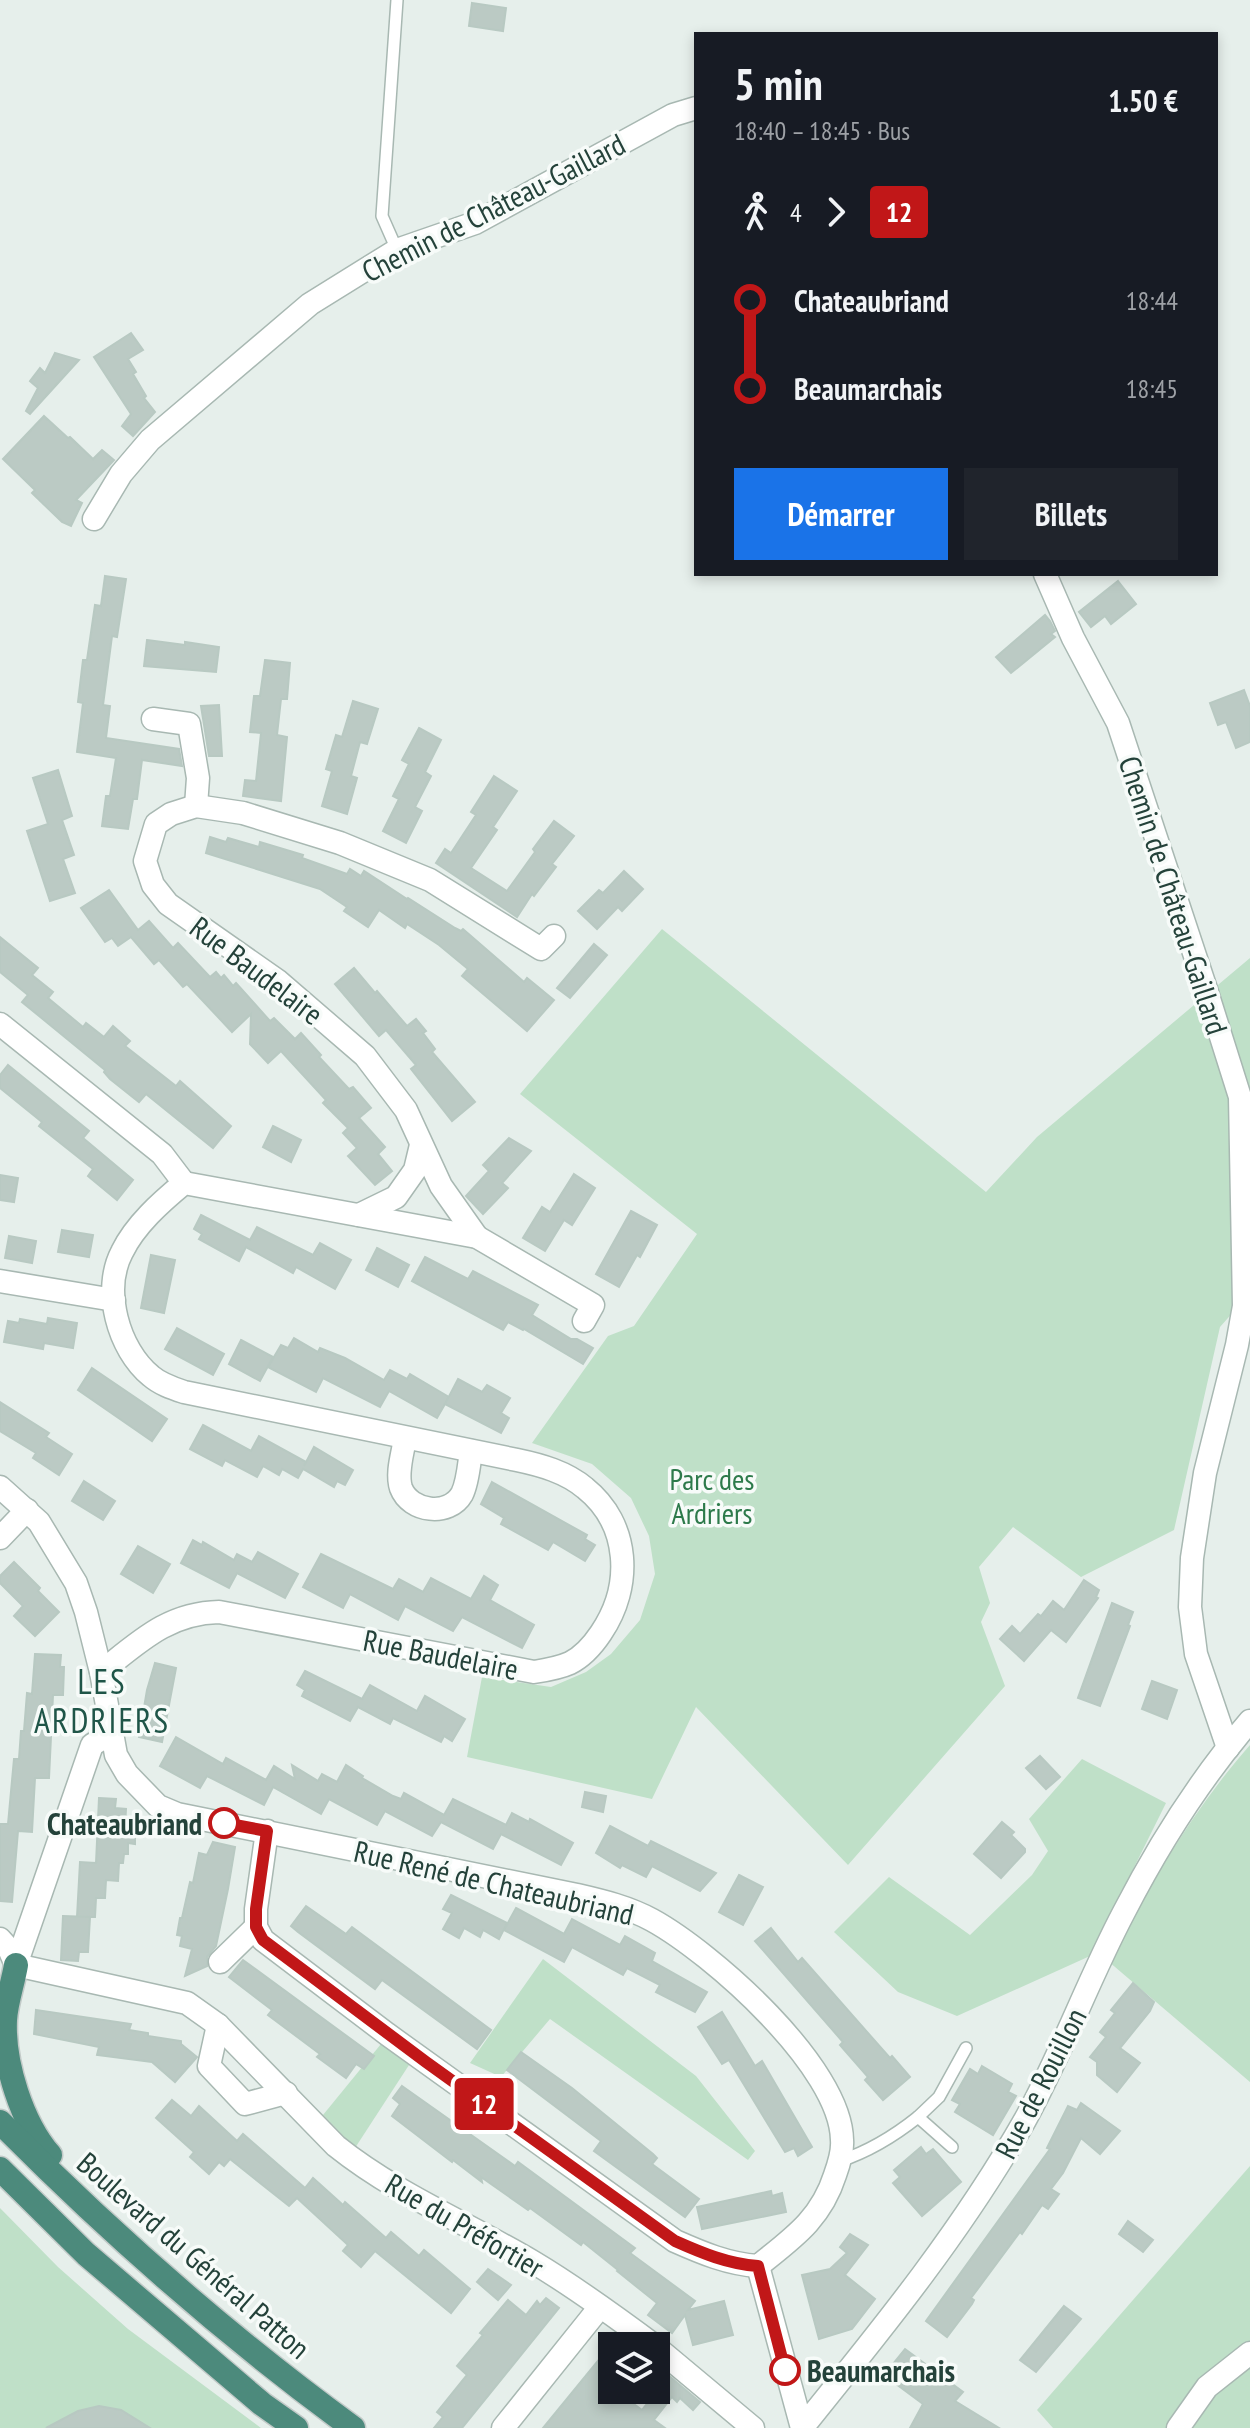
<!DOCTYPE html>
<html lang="fr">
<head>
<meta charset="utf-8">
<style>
  body { margin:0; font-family:"PT Sans Narrow",sans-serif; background:#20242c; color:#f1f3f6; height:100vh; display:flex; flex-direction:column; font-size:30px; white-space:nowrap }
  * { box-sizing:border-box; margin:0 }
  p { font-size:26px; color:#9ea1a6 }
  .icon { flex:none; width:44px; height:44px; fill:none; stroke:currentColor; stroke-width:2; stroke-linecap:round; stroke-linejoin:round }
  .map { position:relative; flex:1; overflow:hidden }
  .details { position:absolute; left:694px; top:32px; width:524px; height:544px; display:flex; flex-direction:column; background:#171b24; border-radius:0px; box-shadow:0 4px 12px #0003 }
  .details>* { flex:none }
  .badge { padding:0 16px; border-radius:6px; font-size:28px; line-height:52px }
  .tools { position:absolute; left:598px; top:2332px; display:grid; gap:16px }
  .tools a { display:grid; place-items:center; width:72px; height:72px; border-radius:0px; background:#171b24; box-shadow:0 4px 12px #0003; font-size:40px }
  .map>.badge { position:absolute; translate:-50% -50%; box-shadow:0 0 0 4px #fff }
  .legs { display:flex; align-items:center; gap:12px; height:88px; padding:0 40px; font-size:26px }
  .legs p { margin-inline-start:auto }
  .overview { display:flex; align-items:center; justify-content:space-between; height:136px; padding:0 40px }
  h1 { font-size:44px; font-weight:600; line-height:60px }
  .button { display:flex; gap:16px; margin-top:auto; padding:16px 40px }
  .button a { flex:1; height:92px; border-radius:0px; background:#1a73e8; color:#fff; font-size:32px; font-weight:600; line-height:92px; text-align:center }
  .button a+a { background:#20242c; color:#f1f3f6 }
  ul { padding:0 40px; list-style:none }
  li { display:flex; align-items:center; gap:28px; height:88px; font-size:30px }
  li i { display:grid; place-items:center; width:12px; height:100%; margin:0 10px; background:currentColor }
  li i::after { content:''; width:20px; height:20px; margin:-10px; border:6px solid; border-radius:50%; background:#171b24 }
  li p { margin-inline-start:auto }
  li:first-child i { background:linear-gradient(#0000 50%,currentColor 0) }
  li:last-child i { background:linear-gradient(currentColor 50%,#0000 0) }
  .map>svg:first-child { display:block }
  .green { fill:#bfe0c8 }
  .building { fill:#bbcac4; stroke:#b8c9c2; stroke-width:2 }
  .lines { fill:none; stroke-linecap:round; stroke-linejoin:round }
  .service-casing { stroke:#a8b8b2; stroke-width:14 }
  .minor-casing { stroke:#a8b8b2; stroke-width:25 }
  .trunk-casing { stroke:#c2cac8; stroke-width:27 }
  .service { stroke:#fff; stroke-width:11 }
  .minor { stroke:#fff; stroke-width:22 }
  .trunk { stroke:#4c8a7c; stroke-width:24 }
  .line-1-casing { stroke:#fff; stroke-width:18 }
  .line-1 { stroke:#c11718; stroke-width:12 }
  .stop-1-dot { fill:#fff; stroke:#c11718; stroke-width:4 }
  .labels { text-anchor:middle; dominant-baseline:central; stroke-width:7; stroke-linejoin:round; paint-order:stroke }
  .street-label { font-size:30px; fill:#24423a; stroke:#f7fbf9 }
  .park-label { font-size:30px; fill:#2d7a4b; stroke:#f7fbf9 }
  .stop-label { font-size:30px; font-weight:bold; fill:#24423a; stroke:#f7fbf9; text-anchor:end }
  .quarter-label { font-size:34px; letter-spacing:2px; fill:#1f5548; stroke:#f7fbf9 }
</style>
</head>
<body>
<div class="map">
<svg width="1250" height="2428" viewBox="0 0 1250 2428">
  <rect width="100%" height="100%" fill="#e6efeb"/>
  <g class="green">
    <polygon points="662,929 986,1192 1037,1137 1250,958 1250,1293 1220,1327 1174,1530 1081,1577 1013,1527 979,1567 990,1603 981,1622 1005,1686 848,1865 696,1707 652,1799 467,1757 482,1677 551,1687 586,1672 611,1654 640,1620 655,1574 649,1536 631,1498 592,1464 532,1443 608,1336 634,1326 697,1234 520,1094"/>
    <path d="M1250,1745V2082L1108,1961C1151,1884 1191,1812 1250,1745Z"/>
    <polygon points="1082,1759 1166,1803 1090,1956 957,2016 898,1992 834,1932 889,1877 970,1935 1032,1875 1048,1851 1029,1819"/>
    <polygon points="543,1959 696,2076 755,2151 748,2160 550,2019 501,2077 470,2063"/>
    <polygon points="381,2044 409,2065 355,2148 323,2115"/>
    <polygon points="1250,2166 1250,2428 1053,2428 1037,2410"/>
    <polygon points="0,2208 58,2267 128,2329 261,2428 0,2428"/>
  </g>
  <g class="building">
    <polygon points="472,3 506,8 503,31 469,26"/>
    <polygon points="131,333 143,350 128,359 136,372 133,374 146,396 144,398 155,412 133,436 122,426 131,414 94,357"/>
    <polygon points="55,353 79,360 30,414 26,411 38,388 30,381 40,368 45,373"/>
    <polygon points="44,416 68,438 70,437 93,459 102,450 114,460 76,500 82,503 71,526 62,522 32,493 35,490 3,459"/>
    <polygon points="105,576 126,579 117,637 112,636 103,705 110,706 106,738 179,749 182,766 142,760 137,799 133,799 128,829 102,826 106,796 110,796 116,758 77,752 83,703 78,702 83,660 87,660 95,605 101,606"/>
    <polygon points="1118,581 1136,604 1111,624 1105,616 1091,627 1079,612"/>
    <polygon points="1045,615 1050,621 1055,631 1051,634 1055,637 1011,673 996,657"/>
    <polygon points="147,640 185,645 185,642 219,647 216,672 144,666"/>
    <polygon points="265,660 290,663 287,699 281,699 277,735 287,737 281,801 243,796 245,780 256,781 261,733 250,732 254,696 260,696"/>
    <polygon points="1244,690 1250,706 1250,742 1236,748 1226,722 1218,725 1210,703"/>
    <polygon points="353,701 378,709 367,744 360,742 351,776 357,778 347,814 322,806 332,771 326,769 336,735 342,737"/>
    <polygon points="219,705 222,756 209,756 201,706"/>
    <polygon points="419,728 441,740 425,772 431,776 415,807 422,811 406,843 383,831 399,799 393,796 409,764 402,760"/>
    <polygon points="58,770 72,816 62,820 74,855 63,859 75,893 50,901 27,831 48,824 33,778"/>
    <polygon points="494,776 517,791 493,827 497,830 471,868 507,891 535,852 533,849 554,821 574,836 552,864 556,867 534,896 532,894 517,917 436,863 445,849 451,853 476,815 471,812"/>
    <polygon points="210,837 226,842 228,838 259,847 260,842 303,855 302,858 347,874 350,869 361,876 364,871 407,899 408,898 455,928 461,931 463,929 524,982 527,978 554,1000 527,1031 462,976 468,969 439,945 407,924 405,928 379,910 368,927 344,911 347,907 320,889 206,853"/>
    <polygon points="624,871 643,889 622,911 618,907 597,929 578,911 599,890 603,893"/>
    <polygon points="109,890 138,930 149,921 173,948 178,943 210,977 216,972 221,978 224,975 233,986 236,983 270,1021 274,1018 295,1039 301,1033 321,1055 319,1057 349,1089 353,1087 371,1108 359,1118 385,1147 378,1154 392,1171 375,1185 348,1156 357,1148 343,1133 348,1128 323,1103 326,1100 281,1051 268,1063 250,1044 251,1014 232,1032 187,984 183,987 159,960 154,964 131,937 118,946 112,938 105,942 81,908"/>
    <polygon points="0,937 38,968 32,975 53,992 48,998 83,1027 86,1023 104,1037 113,1026 130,1041 125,1046 176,1086 180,1081 231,1126 213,1148 146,1094 139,1102 110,1079 104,1072 105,1070 22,1002 28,995 0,972"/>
    <polygon points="594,944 607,955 570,998 557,988"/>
    <polygon points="354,968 375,993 377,991 407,1026 416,1019 426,1031 423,1033 435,1049 432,1052 475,1102 452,1121 411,1069 416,1065 386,1030 379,1036 335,984"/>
    <polygon points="8,1065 89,1131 83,1138 133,1180 117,1200 88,1176 93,1169 39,1126 42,1122 0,1088 0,1075"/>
    <polygon points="273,1126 301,1140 291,1162 263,1147"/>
    <polygon points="509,1138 531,1151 502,1183 508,1188 483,1214 466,1196 489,1171 483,1165"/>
    <polygon points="574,1174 595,1188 572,1225 564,1220 545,1251 523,1238 542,1207 550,1212"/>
    <polygon points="0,1175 18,1178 14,1202 0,1200"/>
    <polygon points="631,1211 657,1225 640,1257 637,1255 619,1287 596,1274"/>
    <polygon points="201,1215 250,1240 257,1227 313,1255 320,1243 351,1260 335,1289 296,1267 293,1273 246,1247 239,1261 199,1239 202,1234 194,1229"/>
    <polygon points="62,1230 93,1235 89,1257 58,1252"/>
    <polygon points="9,1236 36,1241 32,1263 5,1258"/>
    <polygon points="377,1248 409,1265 398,1287 366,1270"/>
    <polygon points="151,1255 175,1260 164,1313 141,1308"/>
    <polygon points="425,1257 468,1279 473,1271 538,1305 532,1315 571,1339 577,1339 593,1348 583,1364 524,1329 523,1330 508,1322 503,1330 412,1281"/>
    <polygon points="48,1318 77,1323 73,1348 44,1343 43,1349 4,1342 8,1321 19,1323 20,1319 47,1324"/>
    <polygon points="177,1328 224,1354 213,1375 165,1349"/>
    <polygon points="294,1338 318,1352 320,1348 345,1358 384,1380 390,1370 407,1379 410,1374 449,1397 437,1418 389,1391 380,1407 323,1378 316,1392 268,1367 281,1345 288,1348"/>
    <polygon points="241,1340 273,1357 260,1381 229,1364"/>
    <polygon points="92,1368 167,1419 152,1441 78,1390"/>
    <polygon points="458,1379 482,1392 487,1385 510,1398 501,1413 509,1418 501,1433 445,1404"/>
    <polygon points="0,1402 49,1433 46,1437 72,1454 59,1475 33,1458 36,1453 0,1431"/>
    <polygon points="203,1425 251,1451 259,1436 306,1462 304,1466 314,1447 353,1470 345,1485 337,1481 334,1487 303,1469 298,1478 282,1469 279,1475 263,1466 257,1477 225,1460 222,1466 190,1449"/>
    <polygon points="84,1481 115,1501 103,1520 72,1501"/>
    <polygon points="492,1482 587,1535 585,1539 595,1545 585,1561 553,1542 548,1550 501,1524 504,1518 481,1504"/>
    <polygon points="193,1540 202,1545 203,1542 234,1560 237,1554 252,1562 258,1552 298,1574 285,1598 237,1573 229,1588 181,1563"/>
    <polygon points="138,1546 170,1564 153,1593 121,1574"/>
    <polygon points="321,1554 393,1589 399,1579 423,1592 431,1578 471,1599 484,1576 498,1585 490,1600 534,1625 522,1648 462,1617 453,1631 405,1606 398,1620 350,1594 343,1608 303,1587"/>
    <polygon points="14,1562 40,1588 38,1591 59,1612 35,1636 14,1616 23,1606 0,1583 0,1576"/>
    <polygon points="1084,1580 1099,1590 1096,1597 1098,1598 1066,1642 1051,1630 1024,1661 1000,1639 1012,1626 1020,1634 1038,1614 1041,1616 1053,1601 1064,1610"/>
    <polygon points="1112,1603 1133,1612 1128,1625 1130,1626 1100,1706 1078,1698"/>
    <polygon points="35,1654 61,1655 60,1667 64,1667 63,1695 53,1695 49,1778 35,1778 32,1832 18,1831 12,1902 0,1901 0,1824 8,1824 14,1759 19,1759 21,1731 24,1731 27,1693 32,1694"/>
    <polygon points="155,1663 176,1668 162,1742 139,1737 147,1690"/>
    <polygon points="305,1671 362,1699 370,1685 417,1711 425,1696 465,1719 452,1741 444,1736 441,1742 393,1718 390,1724 358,1707 350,1721 302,1696 305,1690 297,1685"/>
    <polygon points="1152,1681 1177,1690 1167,1719 1142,1709"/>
    <polygon points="176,1737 223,1764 226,1758 266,1780 274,1766 295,1779 292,1765 318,1781 322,1774 337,1782 346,1765 363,1776 362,1778 393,1796 401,1799 404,1793 444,1815 453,1799 506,1825 512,1813 529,1822 530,1819 573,1843 561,1865 501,1834 493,1849 441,1822 432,1836 385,1811 377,1825 329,1799 321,1814 273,1787 264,1805 207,1776 200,1788 160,1766"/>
    <polygon points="1040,1756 1060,1777 1046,1789 1026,1768"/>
    <polygon points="585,1792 606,1796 603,1812 582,1807"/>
    <polygon points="99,1798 116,1799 115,1808 126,1809 125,1826 135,1826 135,1844 128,1843 128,1854 124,1854 123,1863 119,1863 118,1881 106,1880 105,1898 96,1898 95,1917 77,1917 80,1862 96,1863"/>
    <polygon points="1002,1822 1014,1832 1011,1835 1025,1849 1025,1852 1001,1878 974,1854"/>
    <polygon points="610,1826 648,1846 651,1841 716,1873 700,1891 652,1866 646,1877 622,1865 620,1868 596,1853"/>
    <polygon points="213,1842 235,1847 228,1889 216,1946 207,1957 207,1966 185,1976 192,1949 180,1946 182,1936 177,1935 180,1918 182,1918 190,1882 193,1883 199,1853 207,1855"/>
    <polygon points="739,1875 763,1887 743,1925 719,1912"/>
    <polygon points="451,1895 507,1923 499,1939 483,1930 480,1937 464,1928 459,1938 443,1929 452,1913 443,1909"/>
    <polygon points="306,1906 346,1934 352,1927 491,2030 477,2049 382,1980 375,1989 298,1932 291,1926"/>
    <polygon points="516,1908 564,1934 572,1919 620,1945 625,1936 655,1953 652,1961 707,1992 695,2012 656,1992 660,1985 627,1968 623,1975 572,1947 564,1962 504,1930"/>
    <polygon points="63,1916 90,1917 88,1952 79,1952 78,1961 61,1960"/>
    <polygon points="771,1928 798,1962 802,1958 890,2058 892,2056 910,2077 883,2100 865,2080 868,2077 840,2045 843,2042 755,1941"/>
    <polygon points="243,1960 374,2056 364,2069 356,2064 346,2078 317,2057 320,2054 268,2015 272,2010 229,1977"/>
    <polygon points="1133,1983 1154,2002 1150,2011 1120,2048 1140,2063 1117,2092 1097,2075 1097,2062 1090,2057 1106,2037 1100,2032 1115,2013 1111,2010"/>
    <polygon points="36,2010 131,2024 129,2030 148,2033 148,2036 181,2041 181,2044 197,2057 175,2082 152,2062 97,2055 99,2047 34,2034"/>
    <polygon points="722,2012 755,2066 762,2061 812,2147 798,2156 794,2148 785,2152 729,2060 722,2064 698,2027"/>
    <polygon points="521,2052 572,2088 653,2154 657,2158 652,2164 699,2199 685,2217 594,2151 601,2141 507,2070"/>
    <polygon points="982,2066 1012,2084 1008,2092 1016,2096 993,2135 955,2112 960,2104 952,2100 970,2069 978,2074"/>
    <polygon points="402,2086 515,2166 518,2162 635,2248 630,2253 695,2301 688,2310 724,2301 733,2335 693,2345 685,2315 672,2333 648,2315 657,2303 617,2271 618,2270 583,2242 581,2245 530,2208 528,2210 481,2177 482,2182 453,2160 452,2162 392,2116 400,2104 393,2098"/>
    <polygon points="172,2100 191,2116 199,2106 237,2141 243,2134 305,2188 313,2178 343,2205 345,2202 386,2238 391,2232 419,2256 424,2250 470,2289 451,2313 375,2251 361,2267 343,2251 348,2245 297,2198 289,2206 230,2159 224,2166 219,2162 209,2174 190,2157 194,2152 156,2118"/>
    <polygon points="1081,2103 1120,2131 1100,2154 1081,2138 1063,2173 1051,2189 1059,2194 1048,2209 1042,2205 1022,2234 1020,2232 971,2298 974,2300 972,2304 947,2337 926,2321 1050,2149 1047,2148 1068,2106 1077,2110"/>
    <polygon points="921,2147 926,2154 933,2149 961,2182 922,2216 893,2183 900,2177 894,2170"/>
    <polygon points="771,2191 772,2196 782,2193 786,2212 702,2229 697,2207"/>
    <polygon points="1128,2221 1153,2240 1143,2252 1119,2234"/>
    <polygon points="850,2234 868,2245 845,2275 875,2299 852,2329 819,2339 802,2275 830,2269 847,2253 840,2247"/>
    <polygon points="488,2269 511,2285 498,2300 477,2282"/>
    <polygon points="546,2298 559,2308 462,2428 434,2428 443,2417 437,2412 467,2375 457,2366 483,2335 480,2333 508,2300 526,2315 537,2301 540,2305"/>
    <polygon points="1064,2306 1081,2319 1036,2372 1020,2360"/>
    <polygon points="905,2349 963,2392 955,2401 999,2428 910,2428 923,2404 884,2375"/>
    <polygon points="602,2356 612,2364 612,2390 615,2390 642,2410 656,2393 656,2365 700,2402 693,2410 680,2398 677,2402 672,2397 654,2420 665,2428 543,2428"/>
    <polygon points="99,2406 121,2410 150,2428 46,2428 78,2411"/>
  </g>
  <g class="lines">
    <g class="service-casing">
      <g id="service">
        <polyline points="397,250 382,216 397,0"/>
        <polyline points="918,2117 939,2097 966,2048"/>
        <path d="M840,2161C870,2151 893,2137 918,2117L952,2147"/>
      </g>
    </g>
    <g class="minor-casing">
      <g id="minor">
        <polyline points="94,519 121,474 150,440 310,304 397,250 475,223 673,115 696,108"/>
        <polyline points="1045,574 1073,638 1118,723 1205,986 1240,1097 1244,1306 1237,1345 1205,1473 1192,1558 1190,1607 1196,1654 1228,1748"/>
        <polyline points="153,719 189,724 198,778 196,806"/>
        <polyline points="0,1024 162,1154 184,1183"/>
        <polyline points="359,1215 396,1197 415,1170 421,1145"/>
        <polyline points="477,1237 441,1186 406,1110 365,1056 278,981 168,904 153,885 145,861 156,824 171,814 196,806 243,813 340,843 430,880 541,949 554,936"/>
        <polyline points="0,1281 114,1300"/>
        <path d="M405,1438C403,1453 396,1473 401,1488C410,1512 449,1517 462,1494C468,1482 469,1464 471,1451"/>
        <path d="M0,1487L39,1522L76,1583L86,1612L101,1672L116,1755L127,1774L158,1806L177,1814L577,1895C603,1901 628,1907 652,1920C712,1953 841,2067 842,2140C843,2152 839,2164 835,2175C821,2219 793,2238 758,2266C728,2264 702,2253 675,2241L387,2034L263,1940L256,1927V1909L267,1831"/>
        <polyline points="0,1538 27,1510"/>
        <path d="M101,1672C139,1642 168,1613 219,1612L534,1672C547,1670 559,1668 570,1663C584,1656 593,1645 601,1633C633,1586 630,1524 585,1488C566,1472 541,1465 517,1460L184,1392C172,1388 160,1384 151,1376C118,1349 102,1290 122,1252C135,1225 161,1202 184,1183L477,1237L593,1305L584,1321"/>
        <polyline points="0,1939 9,1949 16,1965"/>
        <polyline points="220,1962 256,1927"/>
        <path d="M16,1965L187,2003L218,2025L336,2146C396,2194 467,2223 533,2262C575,2287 616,2317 655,2346"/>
        <polyline points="16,1965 92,1745 113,1732"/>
        <polyline points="218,2025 209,2066 245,2104 286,2093"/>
        <polyline points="758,2266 802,2428"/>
        <polyline points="656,2347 753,2428"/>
        <polyline points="503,2428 600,2307"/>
        <path d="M802,2428C882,2329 962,2231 1025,2120C1062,2053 1088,1980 1124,1912C1158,1846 1201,1778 1250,1721"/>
        <polyline points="1178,2428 1207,2387 1250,2353"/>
      </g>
    </g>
    <g class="trunk-casing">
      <g id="trunk">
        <path d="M16,1965C13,1983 6,2002 5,2020C3,2063 22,2123 50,2155"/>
        <path d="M0,2122C109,2232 227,2336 353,2428"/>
        <polyline points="0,2169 86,2254 262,2404 296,2428"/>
      </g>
    </g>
    <use href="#service" class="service"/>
    <use href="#minor" class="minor"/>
    <use href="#trunk" class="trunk"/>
  </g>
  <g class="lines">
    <g class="line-1-casing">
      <path id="line-1" d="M224,1823L267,1831L256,1909V1927L263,1940L426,2062L675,2241C702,2253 728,2264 758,2266L785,2370"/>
    </g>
    <use href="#line-1" class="line-1"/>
  </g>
  <g class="stop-1-dot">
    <circle cx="224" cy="1823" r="14"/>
    <circle cx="785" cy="2370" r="14"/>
  </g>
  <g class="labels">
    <g class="street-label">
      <text transform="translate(493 207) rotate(-27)">Chemin de Château-Gaillard</text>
      <text transform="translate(1174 895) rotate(72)">Chemin de Château-Gaillard</text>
      <text transform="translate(257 970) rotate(37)">Rue Baudelaire</text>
      <text transform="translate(441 1654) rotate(11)">Rue Baudelaire</text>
      <text transform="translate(494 1882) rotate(13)">Rue René de Chateaubriand</text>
      <text transform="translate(1040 2083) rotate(-63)">Rue de Rouillon</text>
      <text transform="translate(465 2225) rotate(30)">Rue du Préfortier</text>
      <text transform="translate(194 2255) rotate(41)">Boulevard du Général Patton</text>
    </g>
    <g class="park-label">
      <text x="712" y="1478">Parc des<tspan x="712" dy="34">Ardriers</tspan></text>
    </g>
    <g class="stop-label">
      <text x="202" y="1823">Chateaubriand</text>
      <text x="807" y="2370" text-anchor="start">Beaumarchais</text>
    </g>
    <g class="quarter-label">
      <text x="102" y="1681">LES<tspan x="102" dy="39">ARDRIERS</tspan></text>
    </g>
  </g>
</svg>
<div class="tools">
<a><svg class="icon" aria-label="layers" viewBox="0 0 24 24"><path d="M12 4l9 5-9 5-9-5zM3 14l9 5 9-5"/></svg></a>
</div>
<b class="badge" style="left:484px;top:2104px;background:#c11718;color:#fff">12</b>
<section class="details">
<div class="overview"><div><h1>5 min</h1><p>18:40 – 18:45 · Bus</p></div><b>1.50 €</b></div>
<div class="legs"><svg class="icon" aria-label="walk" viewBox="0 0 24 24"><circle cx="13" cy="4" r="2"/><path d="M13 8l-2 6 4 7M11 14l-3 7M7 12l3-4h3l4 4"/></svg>4<svg class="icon" aria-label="forward" viewBox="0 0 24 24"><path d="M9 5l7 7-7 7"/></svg><b class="badge" style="background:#c11718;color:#fff">12</b></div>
<ul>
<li><i style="color:#c11718"></i><b>Chateaubriand</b><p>18:44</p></li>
<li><i style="color:#c11718"></i><b>Beaumarchais</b><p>18:45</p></li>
</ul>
<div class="button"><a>Démarrer</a><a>Billets</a></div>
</section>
</div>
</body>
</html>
